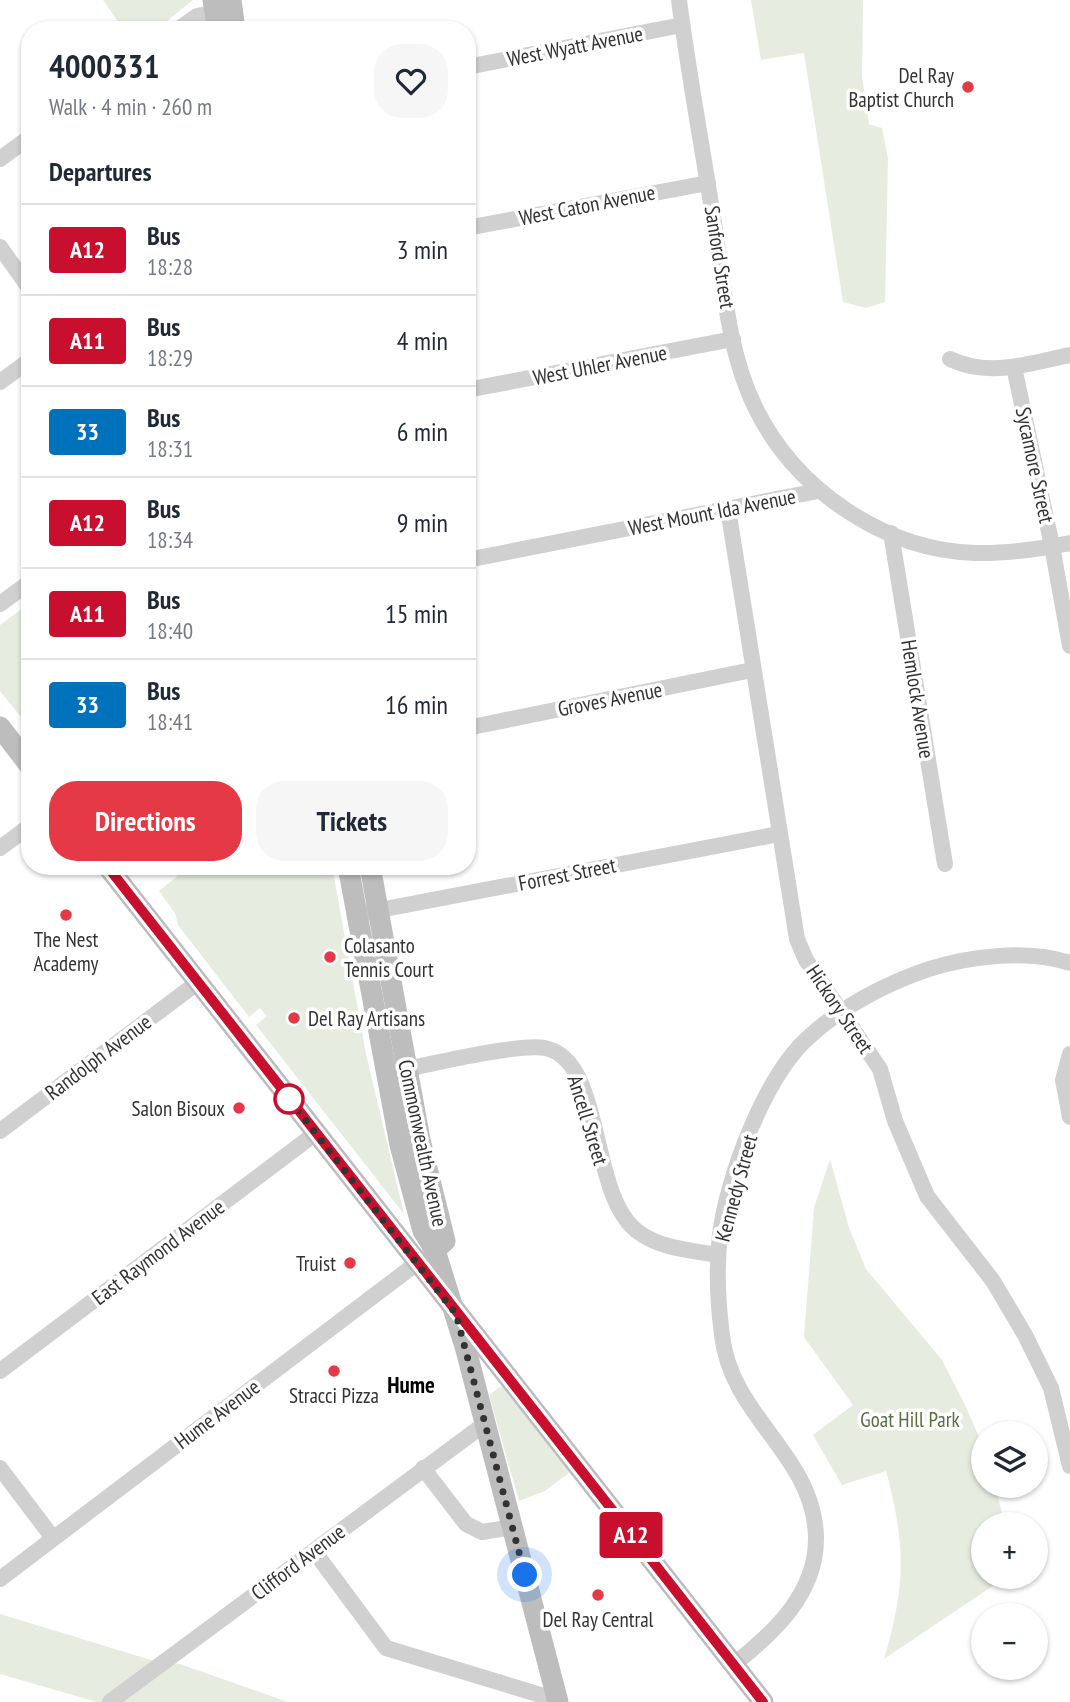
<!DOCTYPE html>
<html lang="en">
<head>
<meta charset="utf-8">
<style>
  body { margin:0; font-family:"PT Sans Narrow",sans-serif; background:#f6f6f7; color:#1f2937; height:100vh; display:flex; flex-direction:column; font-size:26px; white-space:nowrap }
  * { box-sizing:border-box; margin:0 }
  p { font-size:23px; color:#747a83 }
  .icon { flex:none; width:38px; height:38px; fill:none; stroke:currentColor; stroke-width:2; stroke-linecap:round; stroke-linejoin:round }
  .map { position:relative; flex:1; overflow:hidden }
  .details { position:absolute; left:21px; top:21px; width:455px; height:854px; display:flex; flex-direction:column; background:#fff; border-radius:28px; box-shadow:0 2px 5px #0004 }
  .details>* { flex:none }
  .badge { padding:0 14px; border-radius:5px; font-size:24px; line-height:46px }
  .fabs { position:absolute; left:971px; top:1421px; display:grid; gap:14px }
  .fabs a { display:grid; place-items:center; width:77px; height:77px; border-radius:50%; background:#fff; box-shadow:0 2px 5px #0004; font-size:35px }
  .you { position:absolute; width:35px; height:35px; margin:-18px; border:5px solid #fff; border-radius:50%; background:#1a73e8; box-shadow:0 0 0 10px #1a73e833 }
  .map>.badge { position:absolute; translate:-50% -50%; box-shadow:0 0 0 4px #fff }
  h2 { padding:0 28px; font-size:26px; line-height:63px }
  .round { display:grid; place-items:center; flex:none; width:74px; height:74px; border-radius:28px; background:#f6f6f7 }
  .head { display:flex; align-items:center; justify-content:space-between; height:119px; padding:0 28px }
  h1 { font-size:33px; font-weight:700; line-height:52px }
  .primary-button { display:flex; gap:14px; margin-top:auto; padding:14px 28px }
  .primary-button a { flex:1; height:80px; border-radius:28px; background:#e63946; color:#fff; font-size:28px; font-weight:700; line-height:80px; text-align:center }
  .primary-button a+a { background:#f6f6f7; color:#1f2937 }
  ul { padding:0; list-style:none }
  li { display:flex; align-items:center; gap:21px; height:91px; padding:0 28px; border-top:2px solid #e0e1e3 }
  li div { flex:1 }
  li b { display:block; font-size:26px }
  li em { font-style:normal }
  li .badge { min-width:77px; font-weight:700; text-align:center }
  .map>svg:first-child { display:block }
  .green { fill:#e6ecdf }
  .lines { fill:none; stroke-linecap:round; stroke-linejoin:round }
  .street { stroke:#d0d0d0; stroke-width:16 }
  .secondary { stroke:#bdbdbd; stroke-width:21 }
  .line-casing { stroke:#fff; stroke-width:16 }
  .line { stroke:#c8102e; stroke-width:10 }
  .walk { stroke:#333; stroke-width:7; stroke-dasharray:0 12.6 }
  .poi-dot { fill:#e63946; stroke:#fff; stroke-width:2.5 }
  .stop-dot { fill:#fff; stroke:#c8102e; stroke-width:3.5 }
  .labels { text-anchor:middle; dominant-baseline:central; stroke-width:7; stroke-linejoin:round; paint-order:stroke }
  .street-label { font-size:21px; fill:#333; stroke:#fff }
  .poi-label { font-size:21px; fill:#333; stroke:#fff; text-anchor:end }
  .park-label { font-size:21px; fill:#56703f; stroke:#fff }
  .neighbourhood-label { font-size:23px; font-weight:bold; fill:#000; stroke:#fff }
</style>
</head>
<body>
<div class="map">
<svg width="1070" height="1702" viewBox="0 0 1070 1702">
  <rect width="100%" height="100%" fill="#fff"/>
  <g class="green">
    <polygon points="103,0 193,0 156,30 124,30"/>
    <polygon points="751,0 863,0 862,76 869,124 882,128 888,159 885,302 866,308 843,302 804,53 761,60"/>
    <polygon points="30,603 30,728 0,691 0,625"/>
    <polygon points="190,866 332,866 366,1054 404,1214 256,1025 267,1016 260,1008 249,1017 178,925 175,913 159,891"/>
    <path d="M830,1159L849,1228L866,1269L942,1360L965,1405L983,1446L984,1486H995L1005,1524H984V1577H1006L884,1659C906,1585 906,1545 886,1471L842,1485L813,1435L853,1405L804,1337L814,1208Z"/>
    <polygon points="503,1385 570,1472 545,1491 519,1501 489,1395"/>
    <polygon points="0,1614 151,1660 180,1664 288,1702 97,1702 0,1674"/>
  </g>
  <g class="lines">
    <g class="street">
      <path d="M679,0C688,70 701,140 712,210C723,274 726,348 755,407C795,489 883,550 975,553C1007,554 1039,549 1070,543"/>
      <polyline points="177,30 197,16 226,10"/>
      <polyline points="467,67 682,25"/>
      <polyline points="0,159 30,137"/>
      <polyline points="467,228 708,183"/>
      <polyline points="0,247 30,289"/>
      <path d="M950,359C990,378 1029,363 1070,355"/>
      <polyline points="1014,367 1052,546 1070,646"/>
      <polyline points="0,382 30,360"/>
      <polyline points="467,390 733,339"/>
      <polyline points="728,509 797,939 806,960 880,1069 895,1121 927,1196 993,1281 1025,1335 1051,1388 1070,1466"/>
      <polyline points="891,533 945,864"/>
      <polyline points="467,560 818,491"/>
      <polyline points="0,604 30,582"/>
      <polyline points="467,728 752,670"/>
      <polyline points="0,848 30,826"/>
      <polyline points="369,912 779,834"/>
      <polyline points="1070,1054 1063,1080 1070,1117"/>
      <path d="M397,1071C427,1065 518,1043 545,1048C605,1060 588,1193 637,1231C660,1249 691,1250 718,1255"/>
      <polyline points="0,1131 197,983"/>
      <polyline points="0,1371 316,1133"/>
      <polyline points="0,1468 53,1538"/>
      <polyline points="423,1468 466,1524 482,1532 513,1527"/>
      <polyline points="314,1551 386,1648 557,1700"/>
      <polyline points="0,1579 425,1257"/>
      <path d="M733,1665C774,1633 817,1593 816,1537C814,1454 731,1418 722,1335C718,1304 716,1267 720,1235C727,1177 765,1075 810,1036C843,1006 887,983 929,969C971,956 1027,949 1070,963"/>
      <polyline points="110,1702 486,1423"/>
    </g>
    <g class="secondary">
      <polyline points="213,0 218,30"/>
      <polyline points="231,0 235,30"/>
      <polyline points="0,727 30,766"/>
      <polyline points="107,866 763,1702"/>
      <polyline points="348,866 400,1145 423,1231 435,1250 466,1350 558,1702"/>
      <polyline points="370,866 420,1140 445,1241 435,1250"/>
    </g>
  </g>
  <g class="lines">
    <g class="line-casing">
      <polyline id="line" points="107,866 763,1702"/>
    </g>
    <use href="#line" class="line"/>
    <polyline class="walk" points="289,1099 282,1090 456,1314 525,1575"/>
  </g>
  <g class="poi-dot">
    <circle cx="968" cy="87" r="7"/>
    <circle cx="66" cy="915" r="7"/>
    <circle cx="330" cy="957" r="7"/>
    <circle cx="294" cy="1018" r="7"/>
    <circle cx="239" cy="1108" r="7"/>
    <circle cx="350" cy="1263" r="7"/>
    <circle cx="334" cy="1371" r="7"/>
    <circle cx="598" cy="1595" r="7"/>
  </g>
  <circle class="stop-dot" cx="289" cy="1099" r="14"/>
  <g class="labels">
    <g class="street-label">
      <text transform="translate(575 46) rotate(-11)">West Wyatt Avenue</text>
      <text transform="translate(587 205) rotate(-11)">West Caton Avenue</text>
      <text transform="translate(720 257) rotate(81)">Sanford Street</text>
      <text transform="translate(600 365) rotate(-11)">West Uhler Avenue</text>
      <text transform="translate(1035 465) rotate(78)">Sycamore Street</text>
      <text transform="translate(712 512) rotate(-11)">West Mount Ida Avenue</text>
      <text transform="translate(610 699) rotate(-11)">Groves Avenue</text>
      <text transform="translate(918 699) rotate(81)">Hemlock Avenue</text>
      <text transform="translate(567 874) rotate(-11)">Forrest Street</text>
      <text transform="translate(840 1009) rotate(56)">Hickory Street</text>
      <text transform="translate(98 1057) rotate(-37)">Randolph Avenue</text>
      <text transform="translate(588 1120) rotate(73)">Ancell Street</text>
      <text transform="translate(423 1143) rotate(78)">Commonwealth Avenue</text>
      <text transform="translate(736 1188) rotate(-75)">Kennedy Street</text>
      <text transform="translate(158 1252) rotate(-37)">East Raymond Avenue</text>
      <text transform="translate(217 1414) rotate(-37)">Hume Avenue</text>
      <text transform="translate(298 1562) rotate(-37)">Clifford Avenue</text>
    </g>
    <g class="poi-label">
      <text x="954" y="75">Del Ray<tspan x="954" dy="24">Baptist Church</tspan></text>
      <text x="66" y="939" text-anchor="middle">The Nest<tspan x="66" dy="24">Academy</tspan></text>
      <text x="344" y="945" text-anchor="start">Colasanto<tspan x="344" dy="24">Tennis Court</tspan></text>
      <text x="308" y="1018" text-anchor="start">Del Ray Artisans</text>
      <text x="225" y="1108">Salon Bisoux</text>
      <text x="336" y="1263">Truist</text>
      <text x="334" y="1395" text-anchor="middle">Stracci Pizza</text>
      <text x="598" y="1619" text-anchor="middle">Del Ray Central</text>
    </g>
    <g class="park-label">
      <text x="910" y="1419">Goat Hill Park</text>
    </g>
    <g class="neighbourhood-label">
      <text x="411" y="1384">Hume</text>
    </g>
  </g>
</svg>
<div class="fabs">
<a><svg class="icon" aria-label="layers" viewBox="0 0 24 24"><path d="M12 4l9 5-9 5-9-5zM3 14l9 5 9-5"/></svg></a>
<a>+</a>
<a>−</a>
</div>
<div class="you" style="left:525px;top:1575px"></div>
<b class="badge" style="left:631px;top:1535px;background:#c8102e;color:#fff">A12</b>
<section class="details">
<div class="head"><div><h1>4000331</h1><p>Walk · 4 min · 260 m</p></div><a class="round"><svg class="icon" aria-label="heart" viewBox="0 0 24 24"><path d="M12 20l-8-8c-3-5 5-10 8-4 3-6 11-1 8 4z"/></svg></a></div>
<h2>Departures</h2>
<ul>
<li><span class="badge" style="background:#c8102e;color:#fff">A12</span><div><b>Bus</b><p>18:28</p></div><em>3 min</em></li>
<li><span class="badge" style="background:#c8102e;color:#fff">A11</span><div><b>Bus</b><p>18:29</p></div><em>4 min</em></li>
<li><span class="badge" style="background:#0072bc;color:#fff">33</span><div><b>Bus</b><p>18:31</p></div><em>6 min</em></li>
<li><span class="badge" style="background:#c8102e;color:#fff">A12</span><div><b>Bus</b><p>18:34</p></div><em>9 min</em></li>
<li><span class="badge" style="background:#c8102e;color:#fff">A11</span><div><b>Bus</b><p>18:40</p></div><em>15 min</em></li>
<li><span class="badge" style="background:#0072bc;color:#fff">33</span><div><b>Bus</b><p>18:41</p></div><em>16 min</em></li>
</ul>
<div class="primary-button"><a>Directions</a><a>Tickets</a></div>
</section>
</div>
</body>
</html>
